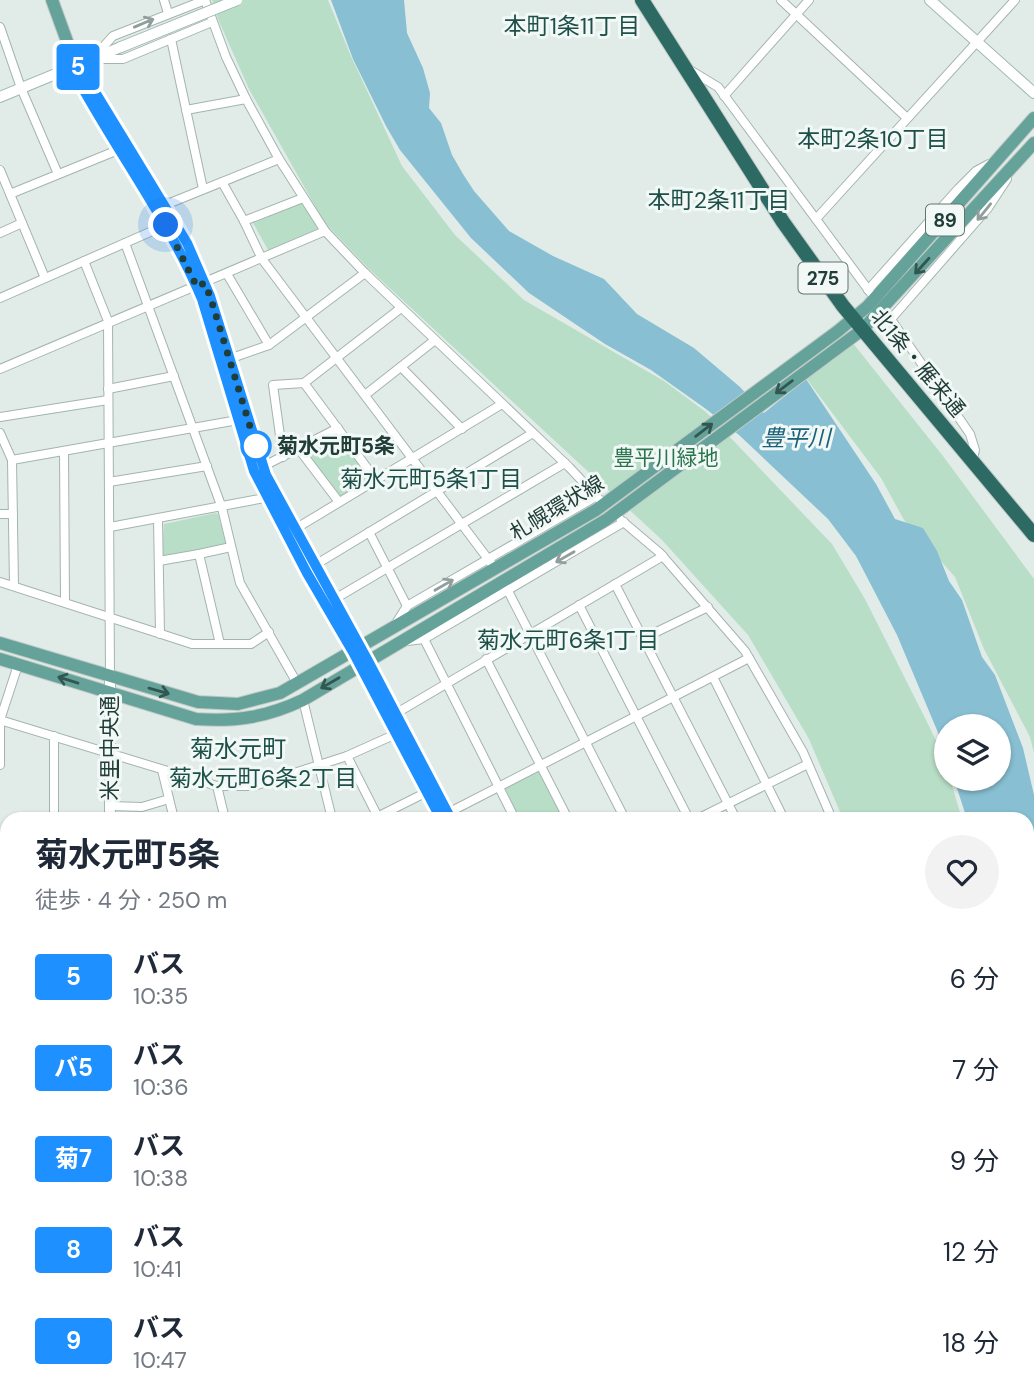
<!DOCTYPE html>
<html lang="ja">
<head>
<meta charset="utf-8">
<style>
  body { margin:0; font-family:"DM Sans","Noto Sans JP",sans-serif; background:#f2f2f3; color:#1f2937; height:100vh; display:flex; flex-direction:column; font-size:26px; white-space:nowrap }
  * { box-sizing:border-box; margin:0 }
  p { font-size:23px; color:#747a83 }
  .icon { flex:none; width:38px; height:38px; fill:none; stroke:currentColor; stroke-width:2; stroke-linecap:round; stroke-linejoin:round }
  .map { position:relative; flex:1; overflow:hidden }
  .sheet { position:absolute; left:0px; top:812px; width:1034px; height:588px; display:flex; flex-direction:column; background:#fff; border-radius:21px 21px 0 0; box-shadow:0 2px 5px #0004 }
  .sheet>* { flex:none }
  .badge { padding:0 14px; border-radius:5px; font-size:24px; line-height:46px }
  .controls { position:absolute; left:934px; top:714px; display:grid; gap:14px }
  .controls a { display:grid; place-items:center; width:77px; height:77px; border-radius:50%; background:#fff; box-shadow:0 2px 5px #0004; font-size:35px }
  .you { position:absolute; width:35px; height:35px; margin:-18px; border:5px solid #fff; border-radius:50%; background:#1a73e8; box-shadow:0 0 0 10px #1a73e833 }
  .map>.badge { position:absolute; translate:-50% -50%; box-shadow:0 0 0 4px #fff }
  .round { display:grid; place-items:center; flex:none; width:74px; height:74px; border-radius:37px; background:#f2f2f3 }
  .overview { display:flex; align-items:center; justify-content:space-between; height:119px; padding:0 35px }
  h1 { font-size:33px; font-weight:700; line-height:52px }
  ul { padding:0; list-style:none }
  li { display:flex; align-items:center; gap:21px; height:91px; padding:0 35px }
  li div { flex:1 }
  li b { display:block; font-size:26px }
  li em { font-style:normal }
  li .badge { min-width:77px; font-weight:700; text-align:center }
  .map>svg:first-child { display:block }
  .green { fill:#b9dec7 }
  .water { fill:#88bfd2 }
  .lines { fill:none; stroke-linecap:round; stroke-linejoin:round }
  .street-casing { stroke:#a4b4b0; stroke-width:10 }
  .secondary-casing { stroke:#9fb8b2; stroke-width:12 }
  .primary-casing { stroke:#c1c9c7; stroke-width:14 }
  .highway-casing { stroke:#c1c9c7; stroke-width:16 }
  .street { stroke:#fff; stroke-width:8 }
  .secondary { stroke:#fff; stroke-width:10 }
  .primary { stroke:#65a299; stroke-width:12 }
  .highway { stroke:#2c6a63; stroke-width:14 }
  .secondary-bridge-casing { stroke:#9fb8b2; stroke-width:12; stroke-linecap:butt }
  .secondary-bridge { stroke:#fff; stroke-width:10 }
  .oneway { stroke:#909e9c }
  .oneway2 { stroke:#325650 }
  .line-casing { stroke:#fff; stroke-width:16 }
  .line { stroke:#1e90ff; stroke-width:10 }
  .walk { stroke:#213d38; stroke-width:7; stroke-dasharray:0 12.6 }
  .stop-dot { fill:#fff; stroke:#1e90ff; stroke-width:3.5 }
  .labels { text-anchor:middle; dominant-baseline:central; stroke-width:6; stroke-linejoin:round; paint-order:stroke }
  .shield { fill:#f2f8f6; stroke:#607571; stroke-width:2 }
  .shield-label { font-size:19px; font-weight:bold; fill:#213d38 }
  .street-label { font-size:21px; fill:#213d38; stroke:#f2f8f6 }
  .stop-label { font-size:21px; font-weight:bold; fill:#213d38; stroke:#f2f8f6; text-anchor:start }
  .park-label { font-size:21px; fill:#2a754e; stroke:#f2f8f6 }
  .neighbourhood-label { font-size:23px; fill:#1d5048; stroke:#f2f8f6 }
  .water-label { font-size:23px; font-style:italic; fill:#1a617a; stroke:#f2f8f6 }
  .quarter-label { font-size:24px; fill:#1d5048; stroke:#f2f8f6 }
</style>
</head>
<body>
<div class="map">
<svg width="1034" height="1400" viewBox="0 0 1034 1400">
  <rect width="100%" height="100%" fill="#e1ece8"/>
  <g class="green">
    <polygon points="212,0 328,0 350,54 402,166 455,235 524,300 664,381 706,412 832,544 865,599 928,724 940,749 947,770 947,779 950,779 962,819 843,819 809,739 748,635 662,540 370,270 324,222 249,89 218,19"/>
    <polygon points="304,201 318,230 271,250 268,250 253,223"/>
    <polygon points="852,342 943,456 1034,579 1034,753 1030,737 984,649 955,577 904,520 881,478 806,378"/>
    <polygon points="334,433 338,434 370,476 369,480 341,496 338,495 306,452 307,449"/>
    <polygon points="215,513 218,514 226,544 164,558 162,556 164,524"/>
    <polygon points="537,771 539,772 564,819 520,819 506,790 506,786"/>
    <polygon points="1027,1212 1034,1227 1034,1400 993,1400 994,1393 1027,1393"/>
    <polygon points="840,1393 888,1393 889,1400 841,1400"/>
  </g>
  <polygon class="water" points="331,0 404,0 407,33 423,68 430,93 429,108 441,123 452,155 463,174 474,191 509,231 553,256 604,279 637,314 694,348 740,387 764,413 806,379 876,484 895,519 923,528 937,551 949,581 962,600 982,657 995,675 1023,748 1034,795 1034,1056 1027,1035 1027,819 967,819 954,779 999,779 999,726 947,726 947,754 897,635 856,556 828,519 739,435 706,409 651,370 605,344 529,293 471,238 400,150 386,126 353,59"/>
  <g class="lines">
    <g class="street-casing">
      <g id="street">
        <polyline points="164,0 168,13"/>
        <polyline points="205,0 226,57 246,99 279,159 325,231 365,273 569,467 599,499"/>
        <polyline points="781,0 907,118"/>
        <polyline points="0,27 21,88 58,174"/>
        <polyline points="171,39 203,189"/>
        <polyline points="94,57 113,36 205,0"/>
        <polyline points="96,59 123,59 212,22"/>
        <polyline points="690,70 718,87 870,292"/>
        <polyline points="724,96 809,0"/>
        <polyline points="186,110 246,99"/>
        <polyline points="0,170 45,278"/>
        <polyline points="222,182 244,221 262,259 491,563"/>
        <polyline points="10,194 118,150"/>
        <polyline points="165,205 279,159"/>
        <polyline points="816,219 1015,0"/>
        <polyline points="244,221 303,198"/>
        <polyline points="0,233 22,223"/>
        <polyline points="125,243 222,508 240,583 297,683"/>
        <polyline points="84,261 108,321 110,677"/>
        <polyline points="227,274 269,345"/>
        <polyline points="868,290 958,189 976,171 989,164"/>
        <polyline points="0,298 166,225"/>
        <polyline points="888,315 970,434 975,450 973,459"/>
        <polyline points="891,319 988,208 1007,179"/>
        <polyline points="229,359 269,345 365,273"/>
        <polyline points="401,367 462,429"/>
        <polyline points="0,369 325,231"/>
        <polyline points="108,389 174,376"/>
        <polyline points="365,395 435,340"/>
        <polyline points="0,417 108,400"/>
        <polyline points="0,433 12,460 14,586"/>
        <polyline points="298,448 339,502"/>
        <polyline points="64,451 65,602"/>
        <polyline points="283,457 273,385 304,383"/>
        <polyline points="12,460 238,420"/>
        <polyline points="260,468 338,428"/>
        <polyline points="376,480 304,383 401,308"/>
        <polyline points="109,482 207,466"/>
        <polyline points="0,514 13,514"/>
        <polyline points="158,519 160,634"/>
        <polyline points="621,520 660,553 745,651 803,752 832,819"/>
        <polyline points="110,527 270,497"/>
        <polyline points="295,529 502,404"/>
        <polyline points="369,532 407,606"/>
        <polyline points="199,554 231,547"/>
        <polyline points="159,561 199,554 220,644"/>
        <polyline points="315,565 533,433"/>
        <polyline points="0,582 192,644 251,644 269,632"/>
        <polyline points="615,584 736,819"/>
        <polyline points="506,587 625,819"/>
        <polyline points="333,600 565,463"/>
        <polyline points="579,605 689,819"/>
        <polyline points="395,625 407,606 597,496"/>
        <polyline points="644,638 708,607"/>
        <polyline points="424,639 515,819"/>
        <polyline points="407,641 424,639 624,522"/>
        <polyline points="486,659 568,819"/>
        <polyline points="713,677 784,819"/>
        <polyline points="303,700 332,819"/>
        <polyline points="395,714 663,556"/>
        <polyline points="0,720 217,786 254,786 347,756 396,734"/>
        <polyline points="347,756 379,819"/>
        <polyline points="0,765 0,720 18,665"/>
        <polyline points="162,770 174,819"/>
        <polyline points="217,786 225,819"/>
        <polyline points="110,806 142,807 169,799"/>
        <polyline points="444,815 749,658"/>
        <polyline points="54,819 54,736"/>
        <polyline points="373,819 427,792"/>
        <polyline points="697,819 808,764"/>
        <polyline points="0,835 2,873 0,986"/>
        <polyline points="0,998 1,1156"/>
        <polyline points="49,1393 49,1400"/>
        <polyline points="177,1393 178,1400"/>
        <polyline points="240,1393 240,1400"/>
        <polyline points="308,1393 308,1400"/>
        <polyline points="429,1393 429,1400"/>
        <polyline points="836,1393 837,1400"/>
        <polyline points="893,1393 894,1400"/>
        <polyline points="598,1400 599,1393"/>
        <polyline points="703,1400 707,1393"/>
        <polyline points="939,1400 939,1393"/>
        <polyline points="991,1400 992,1393"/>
      </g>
    </g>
    <g class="secondary-casing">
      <g id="secondary">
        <polyline points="930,0 1034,93"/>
        <polyline points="0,97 121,47"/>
        <polyline points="110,677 110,819"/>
        <polyline points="1027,1319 1034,1318"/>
        <polyline points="0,1380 7,1365"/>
        <polyline points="111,1393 112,1400"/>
        <polyline points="675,1393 689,1400"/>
        <polyline points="774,1393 775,1400"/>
      </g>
    </g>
    <g class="primary-casing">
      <g id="primary">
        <polyline points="52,0 76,66 81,85 177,245 202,299 254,471 307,573 353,652 441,819"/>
        <polyline points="78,69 89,82 187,243 210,296 266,475 368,661 451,819"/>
        <polyline points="0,643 198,702 238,704 280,693 596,510 838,331 868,306 1034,118"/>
        <path d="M0,659L196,719C236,722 267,717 303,700L606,520L862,330L1034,143"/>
        <polyline points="520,1393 520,1400"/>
      </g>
    </g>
    <g class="highway-casing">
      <polyline id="highway" points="642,0 783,222 843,306 1034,535"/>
    </g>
    <use href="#street" class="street"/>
    <use href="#secondary" class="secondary"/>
    <use href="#primary" class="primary"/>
    <use href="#highway" class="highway"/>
    <g class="secondary-bridge-casing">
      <polyline id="secondary-bridge" points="121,47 237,0"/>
    </g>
    <use href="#secondary-bridge" class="secondary-bridge"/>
  </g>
  <defs><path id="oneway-shaft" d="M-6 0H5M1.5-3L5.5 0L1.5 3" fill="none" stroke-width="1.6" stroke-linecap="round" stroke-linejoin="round" transform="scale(1.75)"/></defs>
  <g class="oneway">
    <use href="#oneway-shaft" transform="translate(144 23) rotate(-23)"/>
    <use href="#oneway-shaft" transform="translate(984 212) rotate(129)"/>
    <use href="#oneway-shaft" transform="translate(565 557) rotate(150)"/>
    <use href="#oneway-shaft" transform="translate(444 585) rotate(-30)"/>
  </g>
  <g class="oneway2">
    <use href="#oneway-shaft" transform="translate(922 266) rotate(132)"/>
    <use href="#oneway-shaft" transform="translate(784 387) rotate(143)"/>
    <use href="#oneway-shaft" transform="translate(704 430) rotate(-37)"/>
    <use href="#oneway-shaft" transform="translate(68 680) rotate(-163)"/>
    <use href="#oneway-shaft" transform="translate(330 683) rotate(150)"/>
    <use href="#oneway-shaft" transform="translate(159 691) rotate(16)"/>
  </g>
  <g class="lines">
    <g class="line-casing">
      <path id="line" d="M441,819L353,652L307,573L254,471L202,299C170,223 121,157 81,85L76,66L89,82L187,243L210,296L266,475L368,661L451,819"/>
    </g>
    <use href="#line" class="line"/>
    <polyline class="walk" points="166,225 197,287 204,283 210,296 256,446"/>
  </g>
  <circle class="stop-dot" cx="256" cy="446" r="14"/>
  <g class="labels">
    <g class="shield">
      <rect x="926" y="204.5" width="38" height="31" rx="5"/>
      <rect x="798.5" y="262.5" width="49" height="31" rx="5"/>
    </g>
    <g class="shield-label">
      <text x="945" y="220">89</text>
      <text x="823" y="278">275</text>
    </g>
    <g class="street-label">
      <text transform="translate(918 363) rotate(50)">北1条・雁来通</text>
      <text transform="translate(557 508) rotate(-31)">札幌環状線</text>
      <text transform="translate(110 748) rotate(-90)">米里中央通</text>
    </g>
    <g class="stop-label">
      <text x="277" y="446">菊水元町5条</text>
    </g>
    <g class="park-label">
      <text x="666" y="458">豊平川緑地</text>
    </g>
    <g class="neighbourhood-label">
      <text x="572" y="26">本町1条11丁目</text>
      <text x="873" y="139">本町2条10丁目</text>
      <text x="719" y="200">本町2条11丁目</text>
      <text x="431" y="479">菊水元町5条1丁目</text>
      <text x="568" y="640">菊水元町6条1丁目</text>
      <text x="263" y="778">菊水元町6条2丁目</text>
    </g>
    <g class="water-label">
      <text x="796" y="438">豊平川</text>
    </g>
    <g class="quarter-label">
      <text x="238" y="748">菊水元町</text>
    </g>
  </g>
</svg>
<div class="controls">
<a><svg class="icon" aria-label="layers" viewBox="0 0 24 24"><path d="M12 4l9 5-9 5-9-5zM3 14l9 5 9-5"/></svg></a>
</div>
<div class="you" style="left:166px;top:225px"></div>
<b class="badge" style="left:78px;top:67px;background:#1e90ff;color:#fff">5</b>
<section class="sheet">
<div class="overview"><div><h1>菊水元町5条</h1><p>徒歩 · 4 分 · 250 m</p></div><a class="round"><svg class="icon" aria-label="heart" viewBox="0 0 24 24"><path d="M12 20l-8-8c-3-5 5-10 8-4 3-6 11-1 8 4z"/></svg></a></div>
<ul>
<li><span class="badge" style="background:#1e90ff;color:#fff">5</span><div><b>バス</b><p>10:35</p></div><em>6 分</em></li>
<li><span class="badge" style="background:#1e90ff;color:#fff">バ5</span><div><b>バス</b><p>10:36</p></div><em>7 分</em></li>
<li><span class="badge" style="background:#1e90ff;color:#fff">菊7</span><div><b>バス</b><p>10:38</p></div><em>9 分</em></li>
<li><span class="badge" style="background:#1e90ff;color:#fff">8</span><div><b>バス</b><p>10:41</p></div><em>12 分</em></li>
<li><span class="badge" style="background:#1e90ff;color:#fff">9</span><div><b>バス</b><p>10:47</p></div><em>18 分</em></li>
</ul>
</section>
</div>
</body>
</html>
